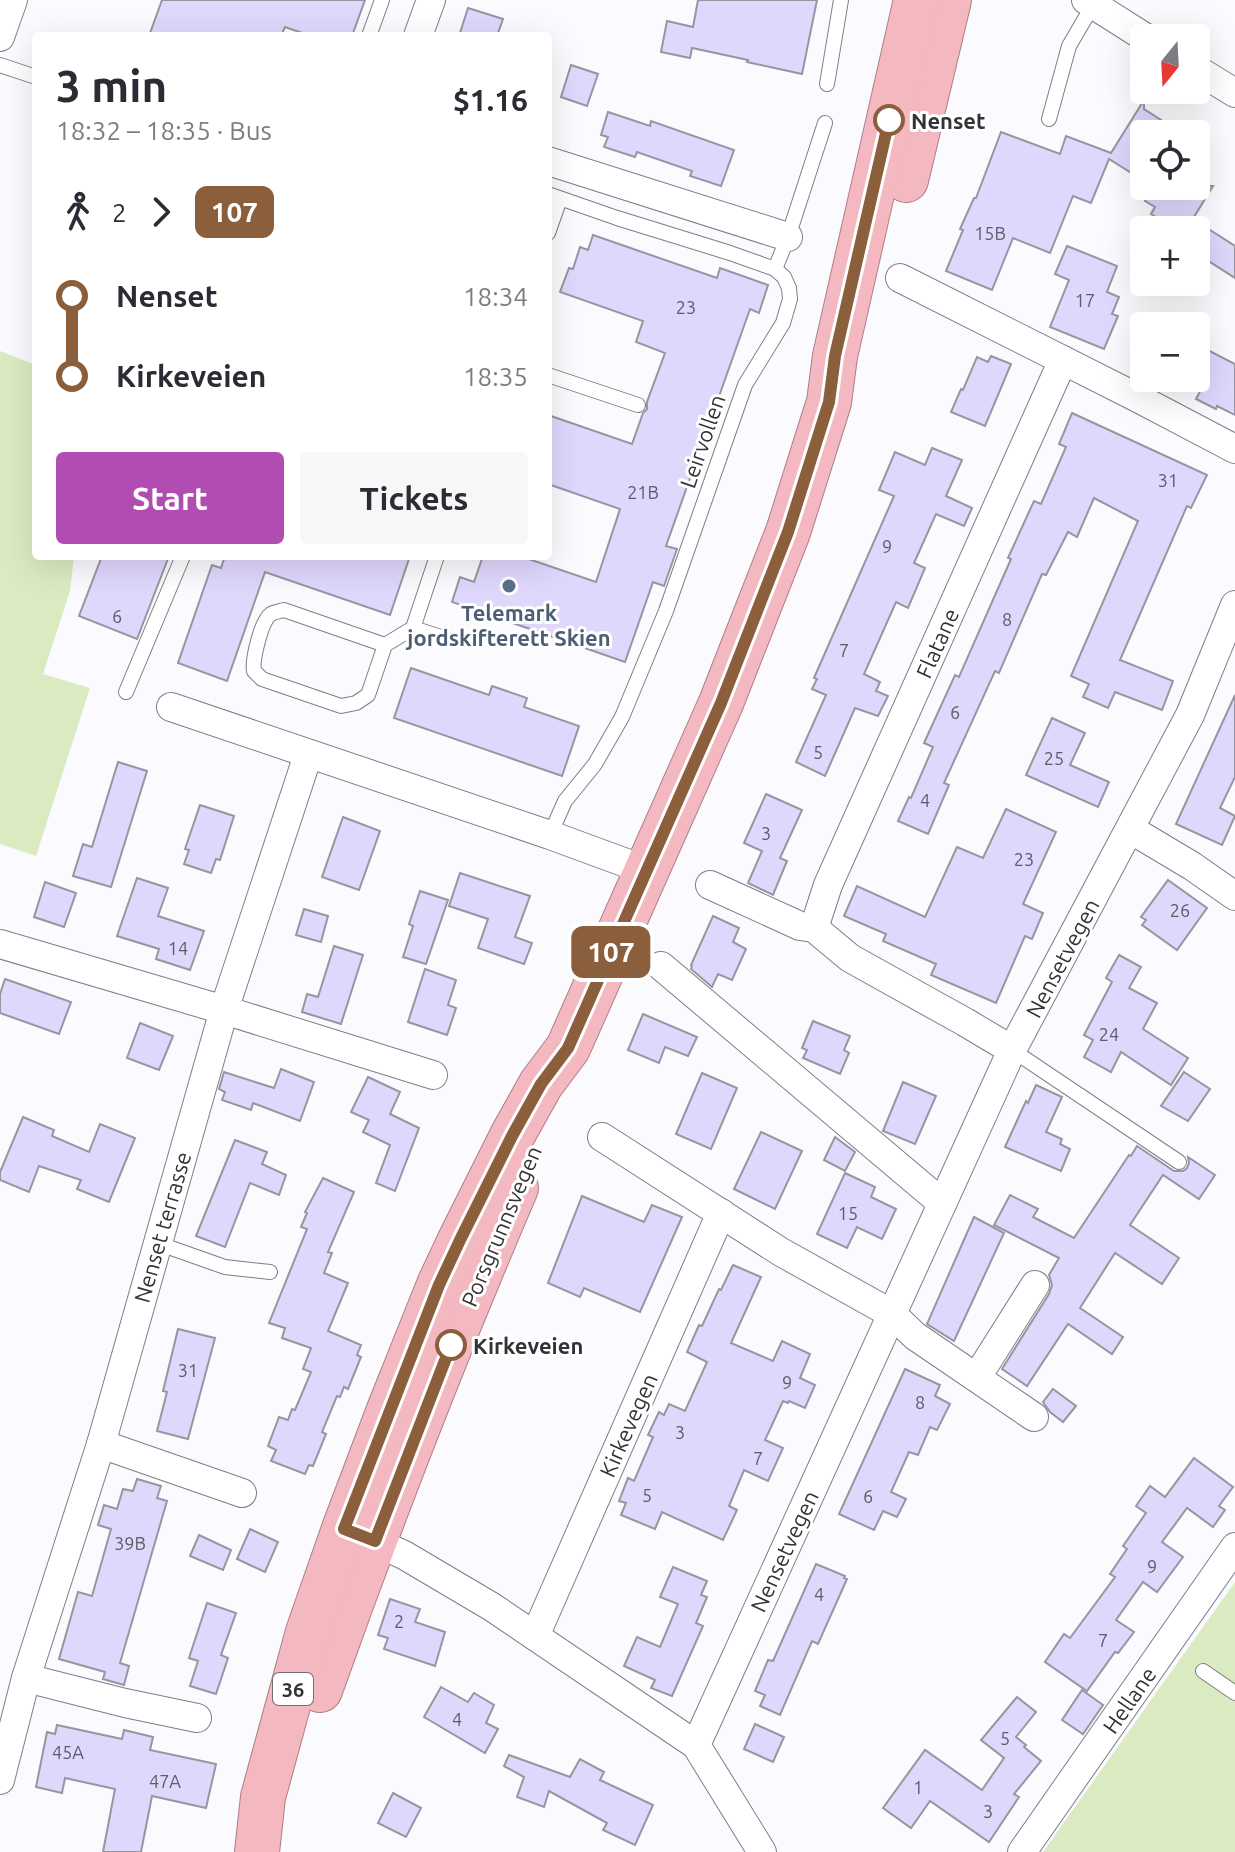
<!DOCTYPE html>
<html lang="en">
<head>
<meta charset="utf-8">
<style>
  body { margin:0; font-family:Ubuntu,sans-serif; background:#f7f7f7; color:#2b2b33; height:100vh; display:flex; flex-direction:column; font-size:30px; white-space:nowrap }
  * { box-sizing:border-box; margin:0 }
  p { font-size:26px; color:#7c7c81 }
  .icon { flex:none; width:44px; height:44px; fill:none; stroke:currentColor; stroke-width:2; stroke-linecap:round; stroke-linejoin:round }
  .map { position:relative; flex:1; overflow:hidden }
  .sheet { position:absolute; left:32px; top:32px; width:520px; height:528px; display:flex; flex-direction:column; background:#fff; border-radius:8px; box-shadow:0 8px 32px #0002 }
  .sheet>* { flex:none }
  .badge { padding:0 16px; border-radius:12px; font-size:28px; line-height:52px }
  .needle { width:52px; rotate:198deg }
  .tools { position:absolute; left:1130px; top:24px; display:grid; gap:16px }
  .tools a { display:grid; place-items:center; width:80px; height:80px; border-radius:8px; background:#fff; box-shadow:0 8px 32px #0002; font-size:40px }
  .map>.badge { position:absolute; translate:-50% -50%; box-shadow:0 0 0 4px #fff }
  .legs { display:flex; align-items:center; gap:12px; height:88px; padding:0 24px; font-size:26px }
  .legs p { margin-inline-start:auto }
  .summary { display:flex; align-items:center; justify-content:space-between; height:136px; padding:0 24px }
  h1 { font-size:44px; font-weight:700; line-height:60px }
  .cta { display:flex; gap:16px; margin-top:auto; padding:16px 24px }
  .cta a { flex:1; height:92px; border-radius:8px; background:#b04cb2; color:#fff; font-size:32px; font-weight:700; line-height:92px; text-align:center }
  .cta a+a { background:#f7f7f7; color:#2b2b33 }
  ul { padding:0 24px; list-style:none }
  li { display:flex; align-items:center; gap:28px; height:80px; font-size:30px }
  li i { display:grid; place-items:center; width:12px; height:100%; margin:0 10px; background:currentColor }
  li i::after { content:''; width:20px; height:20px; margin:-10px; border:6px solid; border-radius:50%; background:#fff }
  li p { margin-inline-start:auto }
  li:first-child i { background:linear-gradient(#0000 50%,currentColor 0) }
  li:last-child i { background:linear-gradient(currentColor 50%,#0000 0) }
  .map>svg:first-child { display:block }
  .green { fill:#dbebc1 }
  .building { fill:#e0d7fd; stroke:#9895a1; stroke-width:2 }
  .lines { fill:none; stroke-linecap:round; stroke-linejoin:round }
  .service-casing { stroke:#7f7d88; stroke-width:16 }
  .minor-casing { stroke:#7f7d88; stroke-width:30 }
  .trunk-casing { stroke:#af7e86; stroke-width:46 }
  .service { stroke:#fff; stroke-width:14 }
  .minor { stroke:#fff; stroke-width:28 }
  .trunk { stroke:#f4b8c0; stroke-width:44 }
  .line-1-casing { stroke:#fff; stroke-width:18 }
  .line-1 { stroke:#8b5e3c; stroke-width:12 }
  .stop-1-dot { fill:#fff; stroke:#8b5e3c; stroke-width:4 }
  .service-dot { fill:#5c6f8a; stroke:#fff; stroke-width:3 }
  .labels { text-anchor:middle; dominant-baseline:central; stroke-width:6; stroke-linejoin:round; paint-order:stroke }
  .number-label { font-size:18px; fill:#5e5b68 }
  .shield { fill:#fff; stroke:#707073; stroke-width:2 }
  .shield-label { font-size:20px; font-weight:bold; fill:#333237 }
  .stop-label { font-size:22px; font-weight:bold; fill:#333237; stroke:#fff; text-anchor:start }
  .street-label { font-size:22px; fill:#333237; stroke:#fff }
  .service-label { font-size:22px; font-weight:bold; fill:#4e5e75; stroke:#fff }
</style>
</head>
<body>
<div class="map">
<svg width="1235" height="1852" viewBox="0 0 1235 1852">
  <rect width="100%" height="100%" fill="#fbfaff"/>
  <g class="green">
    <polygon points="0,351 36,365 36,556 74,556 70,591 43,674 90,688 36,856 0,844"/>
    <polygon points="1235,1582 1235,1852 1043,1852"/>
  </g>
  <g class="building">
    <polygon points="162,0 365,0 352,36 311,36 285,27 281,36 149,36"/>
    <polygon points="698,0 817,0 802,74 747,62 748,60 692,48 690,58 661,52 667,21 693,27"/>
    <polygon points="468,8 503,19 497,36 459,36"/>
    <polygon points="571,65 598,74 587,106 561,97"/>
    <polygon points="1144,100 1144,109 1183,134 1144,134 1144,181 1109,159 1091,203 1073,196 1050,253 1013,238 992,290 946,271 963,230 960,229 974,198 976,198 1001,132 1060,154 1066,136 1111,153"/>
    <polygon points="608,112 650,126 651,121 734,150 721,186 690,176 692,171 637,152 635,157 604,147 608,137 601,135"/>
    <polygon points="1155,186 1213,186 1186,230 1177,230 1151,214 1155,207 1145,201"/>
    <polygon points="1196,221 1235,246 1235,278 1196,253"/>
    <polygon points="593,235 717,278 720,268 768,285 759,313 750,309 666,546 677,549 664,586 653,582 625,662 452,602 460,577 474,582 483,556 520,556 596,582 620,509 548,484 548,415 632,444 643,413 647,409 647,402 665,353 636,342 643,321 560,292 569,268 573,269 580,247 588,250"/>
    <polygon points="1067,246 1117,266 1107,292 1119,297 1112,314 1118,316 1104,349 1050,327 1069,280 1055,274"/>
    <polygon points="1196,344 1235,364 1235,415 1217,406 1216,409 1196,399 1206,380 1196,375"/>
    <polygon points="991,356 1011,364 985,426 951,412 961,389 963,390 977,357 988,362"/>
    <polygon points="1072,413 1207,475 1191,508 1187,506 1120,660 1173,681 1162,710 1115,692 1108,708 1083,697 1089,684 1071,676 1138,521 1094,498 1077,537 1068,532 1046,575 1042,574 999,673 995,671 944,783 949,785 928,834 898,821 909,797 911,798 933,747 924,743 955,675 959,677 1011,559 1008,558 1034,501 1041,504 1066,447 1059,444"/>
    <polygon points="932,448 962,460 946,496 972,508 964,526 936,514 914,563 925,568 908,608 896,602 864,674 880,682 876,691 888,696 878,716 855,708 825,776 796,762 826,695 812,689 817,679 814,678 894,496 879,490 895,452 925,465"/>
    <polygon points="102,556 169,556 137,639 79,616"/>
    <polygon points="225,556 410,556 390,615 265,572 227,681 178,663 212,565 221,568"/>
    <polygon points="411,668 489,695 492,686 527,698 524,707 579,726 562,776 394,718"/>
    <polygon points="1235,695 1235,777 1220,808 1235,816 1222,845 1176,824"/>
    <polygon points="1052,718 1085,733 1070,765 1109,782 1098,807 1026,775"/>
    <polygon points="118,762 147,771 111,887 73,876 83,844 92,847"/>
    <polygon points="766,794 802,810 780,858 787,861 773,895 748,883 762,851 744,843"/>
    <polygon points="200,805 234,816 220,860 216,859 211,873 184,864 189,850 185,849"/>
    <polygon points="1006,809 1056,832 1023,904 1043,913 1032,939 1025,936 996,1003 931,975 936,964 883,941 886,934 844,916 857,886 925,917 957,847 983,858"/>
    <polygon points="343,817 380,831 359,890 322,877"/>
    <polygon points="460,873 530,896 515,937 532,943 524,964 478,948 488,919 449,906"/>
    <polygon points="137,878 168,888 158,916 204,931 190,970 156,959 159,949 117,936"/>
    <polygon points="1168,880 1207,908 1177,950 1142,925 1146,920 1141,917"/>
    <polygon points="45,882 76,893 64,927 34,917"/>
    <polygon points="420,891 448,900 426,964 403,957 413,926 409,924"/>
    <polygon points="304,909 328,916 321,942 296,935"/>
    <polygon points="713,916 739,928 733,942 746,949 732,980 718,974 712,987 691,969 692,966 691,965"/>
    <polygon points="334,946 363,955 341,1024 302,1012 307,994 318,997"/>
    <polygon points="1119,955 1141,967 1129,988 1157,1003 1143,1029 1188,1058 1171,1085 1121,1052 1111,1072 1084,1057 1093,1040 1084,1035 1112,982 1106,978"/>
    <polygon points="425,969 456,980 448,1005 456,1008 447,1035 408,1022"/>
    <polygon points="5,979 71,1002 59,1034 0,1013 0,994"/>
    <polygon points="643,1014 697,1037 688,1056 665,1047 659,1063 628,1050"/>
    <polygon points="813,1021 850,1036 844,1050 849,1053 840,1074 803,1058 807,1050 802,1048"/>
    <polygon points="140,1023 173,1036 159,1070 127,1058"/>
    <polygon points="281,1069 314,1082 300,1121 253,1103 251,1110 222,1100 225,1092 219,1089 224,1072 274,1088"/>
    <polygon points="1184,1072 1210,1089 1188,1121 1161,1106"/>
    <polygon points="702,1073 737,1088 711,1149 676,1134"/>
    <polygon points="368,1077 400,1092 390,1114 419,1128 395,1191 376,1183 390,1145 363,1132 369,1120 351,1112"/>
    <polygon points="903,1082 936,1096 915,1144 883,1131"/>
    <polygon points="1036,1085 1062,1097 1046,1132 1062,1139 1060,1144 1070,1149 1061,1171 1005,1147 1026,1101 1028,1103"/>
    <polygon points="23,1117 54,1130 52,1136 89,1152 100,1124 135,1138 109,1202 77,1189 81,1180 39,1166 29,1192 0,1180 0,1172"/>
    <polygon points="761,1132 802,1151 775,1209 734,1189"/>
    <polygon points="835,1137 855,1152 845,1171 824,1160"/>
    <polygon points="235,1140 267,1152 262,1164 286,1175 279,1195 250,1183 225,1247 196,1236"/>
    <polygon points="1137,1146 1174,1171 1183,1171 1187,1168 1189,1163 1188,1157 1215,1175 1199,1199 1163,1175 1130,1225 1179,1258 1162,1284 1115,1253 1080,1308 1123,1337 1112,1354 1068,1324 1027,1386 1002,1369 1049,1294 1052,1285 1049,1275 1059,1258 994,1225 1010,1195 1038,1209 1033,1217 1074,1238 1129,1155 1131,1156"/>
    <polygon points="845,1173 875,1187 871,1197 896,1209 882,1239 857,1227 847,1248 817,1234"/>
    <polygon points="323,1178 354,1192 328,1252 332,1253 324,1273 348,1283 328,1331 361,1345 357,1355 361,1357 348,1389 344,1387 340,1397 337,1396 322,1432 326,1434 313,1466 309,1465 305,1474 271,1461 276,1450 268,1446 279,1417 288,1420 292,1409 295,1410 311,1372 303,1369 311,1348 282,1338 285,1328 269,1323 307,1229 301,1227 307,1213 305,1212"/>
    <polygon points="582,1196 644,1222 652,1205 682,1217 640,1312 584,1288 580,1297 548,1283"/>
    <polygon points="974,1217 1004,1233 954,1341 927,1324"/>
    <polygon points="733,1265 761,1277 731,1343 773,1361 782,1341 810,1354 800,1378 815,1385 805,1408 789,1401 788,1403 783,1401 765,1440 783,1448 768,1481 744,1470 729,1506 737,1510 723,1540 662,1512 655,1529 621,1515 626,1503 619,1501 628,1478 634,1481 653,1437 648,1435 659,1412 664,1415 669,1404 685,1411 707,1362 687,1352 699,1325 702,1326 719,1289 721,1290"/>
    <polygon points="178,1329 215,1338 188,1439 157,1431 167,1392 163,1391"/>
    <polygon points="905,1369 940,1385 935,1396 950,1404 937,1430 930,1427 918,1455 909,1452 891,1492 906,1499 897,1517 883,1511 874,1530 839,1514"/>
    <polygon points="1053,1389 1076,1406 1063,1422 1050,1412 1043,1402"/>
    <polygon points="1194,1458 1233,1487 1219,1506 1225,1510 1213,1527 1187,1508 1162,1542 1183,1557 1157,1592 1143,1582 1116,1620 1134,1632 1118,1653 1115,1652 1087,1691 1045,1662 1064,1634 1070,1638 1115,1577 1110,1574 1127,1549 1123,1546 1146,1513 1136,1506 1150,1486 1165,1497"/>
    <polygon points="137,1479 161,1486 157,1498 167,1501 120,1663 129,1666 124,1685 103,1679 105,1672 59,1659 78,1592 92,1596 111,1529 98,1525 104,1505 117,1509 123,1489 133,1491"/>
    <polygon points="250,1529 278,1542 265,1572 237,1559"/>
    <polygon points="199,1535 231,1550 223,1570 190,1556"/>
    <polygon points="816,1564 845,1576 844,1578 847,1579 818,1644 812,1641 780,1715 760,1706 765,1695 755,1691 768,1660 773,1661"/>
    <polygon points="673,1567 707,1581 701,1595 707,1597 696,1623 703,1626 672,1696 651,1688 655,1680 624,1666 637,1637 660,1647 678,1604 660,1597"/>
    <polygon points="390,1599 420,1609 415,1622 445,1632 435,1666 384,1649 388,1638 378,1635"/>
    <polygon points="207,1603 236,1613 221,1655 228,1658 216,1694 190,1686 198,1661 189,1658"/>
    <polygon points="441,1687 468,1702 474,1693 494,1705 486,1723 498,1729 485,1753 424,1717"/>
    <polygon points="1082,1690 1103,1705 1083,1734 1062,1720"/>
    <polygon points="1017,1697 1036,1712 1016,1737 1026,1745 1024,1747 1041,1761 1014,1794 1019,1797 989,1842 930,1801 911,1828 883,1808 925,1750 982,1790 1004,1758 981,1740"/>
    <polygon points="755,1724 784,1737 773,1762 744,1749"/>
    <polygon points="57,1725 122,1739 124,1730 153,1737 150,1750 216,1764 206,1808 152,1796 141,1852 103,1852 115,1789 65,1778 62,1793 36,1787 47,1732 55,1734"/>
    <polygon points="509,1755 570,1777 580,1759 604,1772 600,1780 653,1805 635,1845 603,1830 607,1823 549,1791 544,1807 517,1797 524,1777 504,1766"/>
    <polygon points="393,1793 421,1808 406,1837 378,1823"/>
  </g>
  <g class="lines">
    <g class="service-casing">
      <g id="service">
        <polyline points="369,36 382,0"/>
        <polyline points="0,65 36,77"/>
        <polyline points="827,84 841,0"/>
        <polyline points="1049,119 1069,46 1093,5"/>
        <polyline points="548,194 617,218 730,253 775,269 784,277 789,288 790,299 783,323 745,385 666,611 622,717 595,764 565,801 550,835"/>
        <polyline points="548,233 560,199"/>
        <polyline points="775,269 788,237 825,123"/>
        <polyline points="548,375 638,405"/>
        <polyline points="437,556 413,628 441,637"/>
        <path d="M385,645L284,610C281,611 274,612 271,614C261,621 252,660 254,671L262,679L341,706L356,703L368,695L385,645L413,628"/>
        <polyline points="126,692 183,556"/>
        <polyline points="1012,1050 1179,1162"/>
        <polyline points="157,1243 225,1267 270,1272"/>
        <polyline points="1203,1671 1235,1693"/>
      </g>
    </g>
    <g class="minor-casing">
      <g id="minor">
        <polyline points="1086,0 1146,38"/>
        <polyline points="418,36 431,0"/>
        <polyline points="0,37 13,0"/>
        <polyline points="1196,69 1235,93"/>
        <polyline points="548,161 788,237"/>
        <polyline points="900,278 1136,397 1235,449"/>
        <polyline points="171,707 550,835 648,871"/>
        <polyline points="1130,829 1192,866 1235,896"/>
        <polyline points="710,885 800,926 814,928 850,958 965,1022 1012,1050"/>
        <polyline points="814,928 828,885 1063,360"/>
        <polyline points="0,944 224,1010 308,755"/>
        <polyline points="661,966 942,1203"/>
        <polyline points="602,1137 781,1252 892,1314 915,1336 1034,1417"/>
        <polyline points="977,1377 1035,1285"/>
        <polyline points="242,1493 101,1444 224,1010 433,1075"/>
        <polyline points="360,1535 404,1555 492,1607 696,1745 762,1852"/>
        <polyline points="535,1636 721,1213"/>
        <polyline points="26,1678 125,1703 197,1718"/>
        <polyline points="696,1745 1012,1050 1190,715 1235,605"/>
        <polyline points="0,1780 26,1678 101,1444"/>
        <polyline points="1022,1852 1235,1547"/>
      </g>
    </g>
    <g class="trunk-casing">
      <g id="trunk">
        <polyline points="906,180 949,0"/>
        <path d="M320,1690C380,1521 445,1353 516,1188"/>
        <polyline points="257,1852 263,1797 308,1632 344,1529 389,1410 439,1285 461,1238 512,1136 541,1084 568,1048 721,703 788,532 829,402 835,356 916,0"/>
      </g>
    </g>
    <use href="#service" class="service"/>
    <use href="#minor" class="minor"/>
    <use href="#trunk" class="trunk"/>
  </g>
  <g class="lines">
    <g class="line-1-casing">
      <polyline id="line-1" points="451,1345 375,1541 344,1529 439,1285 461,1238 512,1136 541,1084 568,1048 721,703 788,532 829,402 835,356 889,120"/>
    </g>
    <use href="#line-1" class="line-1"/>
  </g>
  <g class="stop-1-dot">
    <circle cx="889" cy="120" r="14"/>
    <circle cx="451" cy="1345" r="14"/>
  </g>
  <circle class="service-dot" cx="509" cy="586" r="8"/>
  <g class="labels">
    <g class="number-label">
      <text x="990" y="233">15B</text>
      <text x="1085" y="300">17</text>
      <text x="686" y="307">23</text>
      <text x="1168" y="480">31</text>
      <text x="643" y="492">21B</text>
      <text x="887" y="546">9</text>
      <text x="117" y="616">6</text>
      <text x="1007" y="619">8</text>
      <text x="844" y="650">7</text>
      <text x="955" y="712">6</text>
      <text x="818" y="752">5</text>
      <text x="1054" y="758">25</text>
      <text x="925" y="800">4</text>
      <text x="766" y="833">3</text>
      <text x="1024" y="859">23</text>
      <text x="1180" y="910">26</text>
      <text x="178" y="948">14</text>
      <text x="1109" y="1034">24</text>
      <text x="848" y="1213">15</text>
      <text x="188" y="1370">31</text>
      <text x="787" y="1382">9</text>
      <text x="920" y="1402">8</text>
      <text x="680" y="1432">3</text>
      <text x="758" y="1458">7</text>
      <text x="647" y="1495">5</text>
      <text x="868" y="1496">6</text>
      <text x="130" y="1543">39B</text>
      <text x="1152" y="1566">9</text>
      <text x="819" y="1594">4</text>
      <text x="399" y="1621">2</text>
      <text x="1103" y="1640">7</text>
      <text x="457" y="1719">4</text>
      <text x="1005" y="1738">5</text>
      <text x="68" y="1752">45A</text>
      <text x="165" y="1781">47A</text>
      <text x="918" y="1787">1</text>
      <text x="988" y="1811">3</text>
    </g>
    <rect class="shield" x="273" y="1673" width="40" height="32" rx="6"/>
    <g class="shield-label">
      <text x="293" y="1689">36</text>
    </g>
    <g class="stop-label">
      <text x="911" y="120">Nenset</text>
      <text x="473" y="1345">Kirkeveien</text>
    </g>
    <g class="street-label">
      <text transform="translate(702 441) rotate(-71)">Leirvollen</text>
      <text transform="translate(937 643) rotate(-66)">Flatane</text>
      <text transform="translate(1062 958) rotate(-62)">Nensetvegen</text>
      <text transform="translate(501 1226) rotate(-67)">Porsgrunnsvegen</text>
      <text transform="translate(162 1227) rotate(-74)">Nenset terrasse</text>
      <text transform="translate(628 1425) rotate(-66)">Kirkevegen</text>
      <text transform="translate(784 1551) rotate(-65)">Nensetvegen</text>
      <text transform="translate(1129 1700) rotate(-55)">Hellane</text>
    </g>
    <g class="service-label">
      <text x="509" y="612">Telemark<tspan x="509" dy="25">jordskifterett Skien</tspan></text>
    </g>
  </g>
</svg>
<div class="tools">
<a><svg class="needle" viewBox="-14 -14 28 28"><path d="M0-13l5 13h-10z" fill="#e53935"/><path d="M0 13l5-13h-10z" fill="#7c7c81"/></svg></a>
<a><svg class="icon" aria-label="locate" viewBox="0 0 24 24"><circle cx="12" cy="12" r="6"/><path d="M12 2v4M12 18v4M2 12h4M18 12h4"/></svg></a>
<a>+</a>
<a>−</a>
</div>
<b class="badge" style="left:611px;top:952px;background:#8b5e3c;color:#fff">107</b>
<section class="sheet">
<div class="summary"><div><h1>3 min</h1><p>18:32 – 18:35 · Bus</p></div><b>$1.16</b></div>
<div class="legs"><svg class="icon" aria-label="walk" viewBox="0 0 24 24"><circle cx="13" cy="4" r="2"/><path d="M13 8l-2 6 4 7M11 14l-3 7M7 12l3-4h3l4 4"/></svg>2<svg class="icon" aria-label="forward" viewBox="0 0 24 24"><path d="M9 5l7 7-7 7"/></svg><b class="badge" style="background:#8b5e3c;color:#fff">107</b></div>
<ul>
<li><i style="color:#8b5e3c"></i><b>Nenset</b><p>18:34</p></li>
<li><i style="color:#8b5e3c"></i><b>Kirkeveien</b><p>18:35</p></li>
</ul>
<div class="cta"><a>Start</a><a>Tickets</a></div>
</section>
</div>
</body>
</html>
